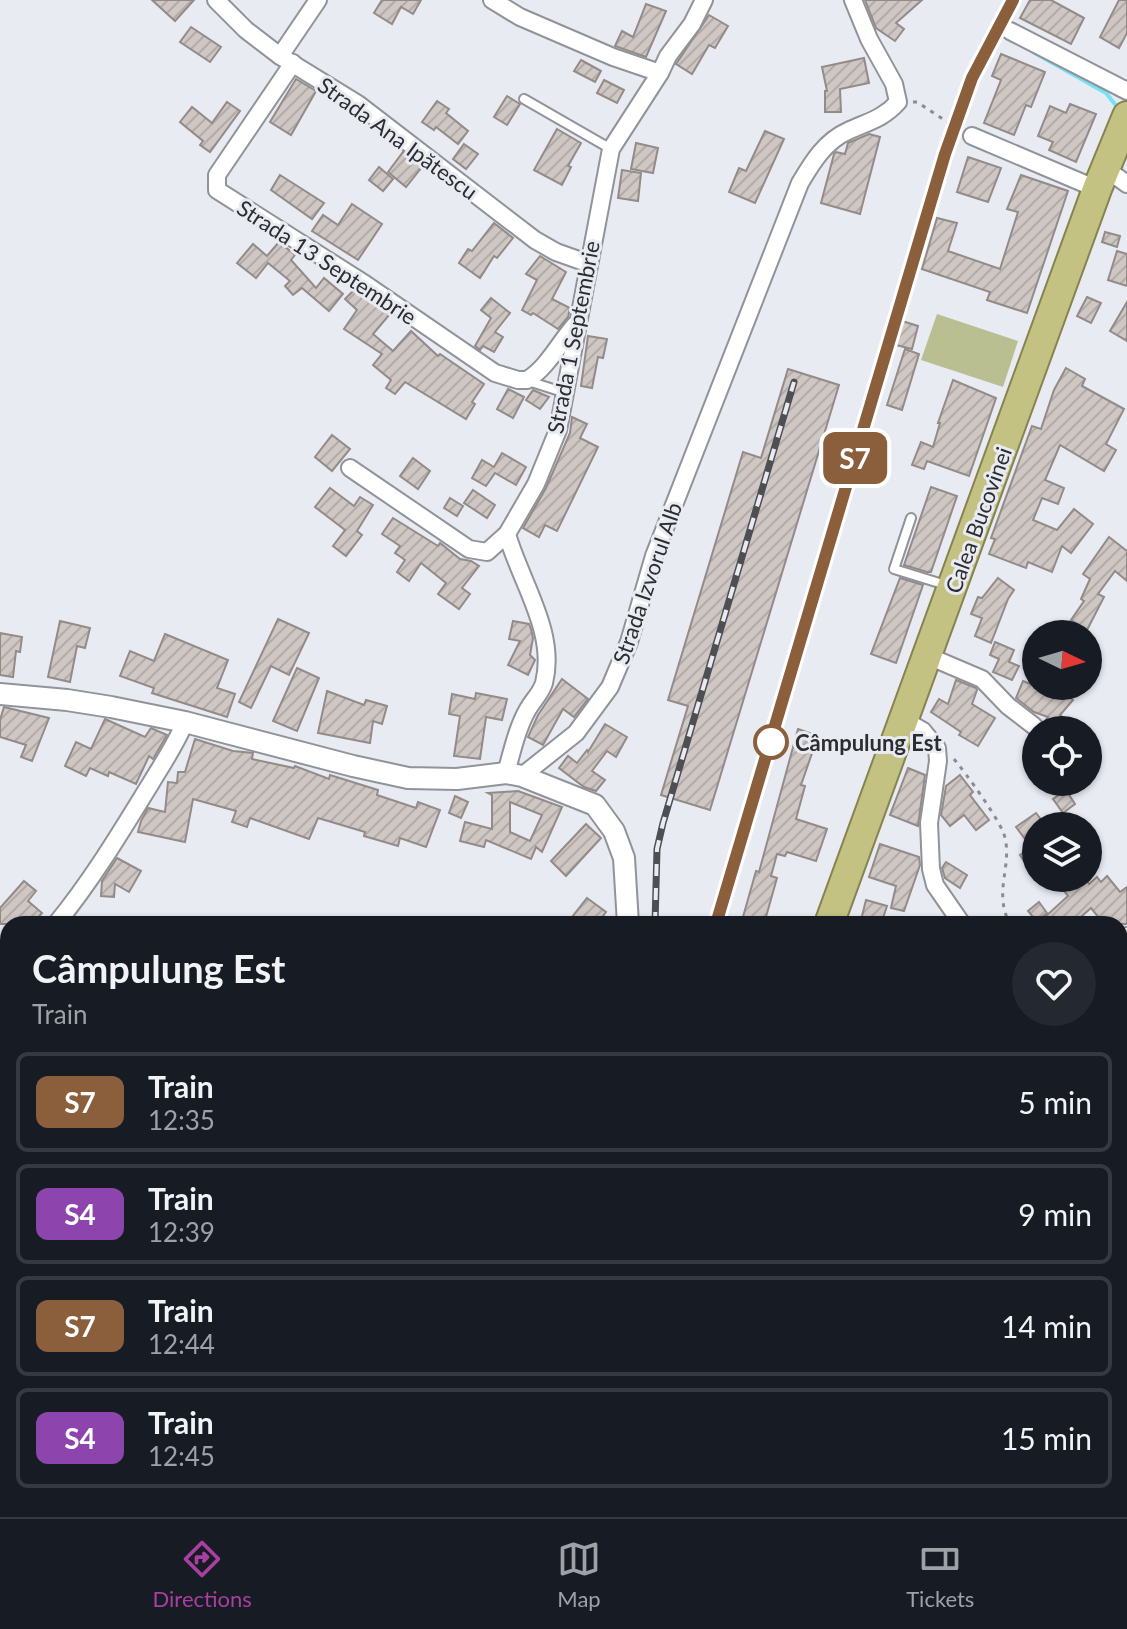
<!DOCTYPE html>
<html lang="en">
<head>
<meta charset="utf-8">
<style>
  body { margin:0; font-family:Lato,sans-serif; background:#242831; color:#f1f3f6; height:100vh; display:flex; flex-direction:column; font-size:30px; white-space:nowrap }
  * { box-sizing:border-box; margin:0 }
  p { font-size:26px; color:#9ea1a6 }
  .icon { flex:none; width:44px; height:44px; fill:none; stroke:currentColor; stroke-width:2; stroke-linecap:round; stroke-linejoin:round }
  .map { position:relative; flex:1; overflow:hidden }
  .sheet { position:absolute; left:0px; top:916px; width:1128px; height:602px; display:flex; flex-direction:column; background:#171b24; border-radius:24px 24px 0 0; box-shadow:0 2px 6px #0004 }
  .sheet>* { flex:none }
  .badge { padding:0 16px; border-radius:12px; font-size:28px; line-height:52px }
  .needle { width:52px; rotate:95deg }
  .fabs { position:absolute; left:1022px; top:620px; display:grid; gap:16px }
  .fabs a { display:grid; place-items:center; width:80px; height:80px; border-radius:50%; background:#171b24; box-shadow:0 2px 6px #0004; font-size:40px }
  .map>.badge { position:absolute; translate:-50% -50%; box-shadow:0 0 0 4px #fff }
  .round { display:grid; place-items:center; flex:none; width:84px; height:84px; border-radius:42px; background:#242831 }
  .summary { display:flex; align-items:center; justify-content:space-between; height:136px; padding:0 32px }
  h1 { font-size:38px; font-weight:700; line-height:60px }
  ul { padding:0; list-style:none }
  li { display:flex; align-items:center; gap:24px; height:100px; margin:0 16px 12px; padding:0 16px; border:4px solid #363941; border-radius:12px }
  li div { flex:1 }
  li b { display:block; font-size:30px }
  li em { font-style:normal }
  li .badge { min-width:88px; font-weight:700; text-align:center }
  .tab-bar { display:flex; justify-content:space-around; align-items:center; height:112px; border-top:2px solid #363941; background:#171b24; font-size:22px; color:#9ea1a6 }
  .tab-bar a { display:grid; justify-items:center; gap:4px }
  .tab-bar .active { color:#a93fa0 }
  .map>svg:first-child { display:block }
  .grass { fill:#b9bf90 }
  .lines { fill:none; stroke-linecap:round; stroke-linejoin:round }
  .stream { stroke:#75e2f5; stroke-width:4 }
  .building { fill:url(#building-hatch); stroke:#928b87; stroke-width:2; fill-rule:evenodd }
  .service-casing { stroke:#909399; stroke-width:12 }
  .minor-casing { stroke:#909399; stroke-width:20 }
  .tertiary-casing { stroke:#909399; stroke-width:24 }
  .trunk-casing { stroke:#858450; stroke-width:32 }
  .path { stroke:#8a8c91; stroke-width:3; stroke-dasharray:4 6; stroke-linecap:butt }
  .service { stroke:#fff; stroke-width:8 }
  .minor { stroke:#fff; stroke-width:16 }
  .tertiary { stroke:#fff; stroke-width:20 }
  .trunk { stroke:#c4c282; stroke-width:28 }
  .rail-casing { stroke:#4e4f53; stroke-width:7 }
  .rail { stroke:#e9ebf3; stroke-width:4; stroke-dasharray:12; stroke-linecap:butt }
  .line-casing { stroke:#fff; stroke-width:18 }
  .line { stroke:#8b5e3c; stroke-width:12 }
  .stop-dot { fill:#fff; stroke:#8b5e3c; stroke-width:4 }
  .labels { text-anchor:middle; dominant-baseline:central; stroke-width:6; stroke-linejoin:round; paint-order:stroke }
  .street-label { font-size:22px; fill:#2c2d30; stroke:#e9ebf3 }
  .stop-label { font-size:22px; font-weight:bold; fill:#2c2d30; stroke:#e9ebf3; text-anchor:start }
</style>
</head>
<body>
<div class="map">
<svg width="1127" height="1517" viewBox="0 0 1127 1517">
  <defs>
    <pattern id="building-hatch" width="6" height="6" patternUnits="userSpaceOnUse" patternTransform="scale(2)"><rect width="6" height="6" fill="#cfc7c3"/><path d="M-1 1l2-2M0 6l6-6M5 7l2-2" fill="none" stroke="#b2aba8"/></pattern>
  </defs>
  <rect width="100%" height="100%" fill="#e9ebf3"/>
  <polygon class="grass" points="937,314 1018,341 1003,387 921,360"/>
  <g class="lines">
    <g class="stream">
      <polyline points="1033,52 1106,93 1118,108"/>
      <polyline points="0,1483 8,1491"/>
      <polyline points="28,1510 35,1517"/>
    </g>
  </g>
  <g class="building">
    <polygon points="152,0 194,0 175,21"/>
    <polygon points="382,0 421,0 413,14 401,7 392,24 374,13"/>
    <polygon points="865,0 922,0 896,23 904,29 895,41 876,28"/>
    <polygon points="1030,0 1051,0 1084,18 1071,44 1020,18"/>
    <polygon points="1119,0 1127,0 1127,33 1119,48 1100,37"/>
    <polygon points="646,4 666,11 646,57 615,46 622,31 633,37"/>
    <polygon points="709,15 728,26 715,48 709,45 692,74 676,64"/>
    <polygon points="191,27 221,47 210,62 180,42"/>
    <polygon points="1001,54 1045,72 1031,107 1026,105 1014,135 984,123 1001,80 992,76"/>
    <polygon points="864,58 869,83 840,89 841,112 825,112 825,91 827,91 822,67"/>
    <polygon points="581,60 601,71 595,82 574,71"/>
    <polygon points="296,79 316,91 291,135 270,122"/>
    <polygon points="604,80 624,90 617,103 597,93"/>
    <polygon points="507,96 520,104 507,125 494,117"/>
    <polygon points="437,101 449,109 446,113 468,131 458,144 436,127 434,130 422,122"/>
    <polygon points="227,102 240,111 210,152 200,145 203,141 180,122 192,107 212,123"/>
    <polygon points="1070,104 1096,114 1076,162 1049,150 1053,142 1038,136 1050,106 1066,113"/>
    <polygon points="557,129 581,143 568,166 571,167 562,185 534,170"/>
    <polygon points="765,131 784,139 755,203 729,192 739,168 746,171"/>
    <polygon points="869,134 880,137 860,214 821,203 834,154 836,152 845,154 848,143"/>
    <polygon points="636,143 658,148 653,173 631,169"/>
    <polygon points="464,144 478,154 466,169 453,159"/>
    <polygon points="403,152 422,167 406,187 388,172"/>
    <polygon points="968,157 1001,168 988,202 957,192"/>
    <polygon points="379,167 393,179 383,191 369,180"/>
    <polygon points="622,170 641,173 638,201 618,198"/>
    <polygon points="280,175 324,203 312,219 271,190"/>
    <polygon points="1021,175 1068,191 1027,313 987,300 990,292 922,269 937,218 957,223 948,251 1000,269 1018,212 1007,209"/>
    <polygon points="352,204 382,224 358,260 312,231 323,215 338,225"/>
    <polygon points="494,223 513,238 497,258 494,256 480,278 459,263 468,249 472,251"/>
    <polygon points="1105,232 1120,236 1117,247 1102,242"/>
    <polygon points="279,242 295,255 291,260 316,288 324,278 343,294 329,311 302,288 293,295 285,286 290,281 268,263 256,278 237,263 253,244 267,256"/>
    <polygon points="1117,251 1127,254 1127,286 1108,280"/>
    <polygon points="540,256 566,272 552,299 570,308 568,317 558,329 533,313 531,315 522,310 537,280 526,274"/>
    <polygon points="354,290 390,314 373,334 393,351 411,331 438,356 440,354 484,384 472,402 475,404 466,419 405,382 395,394 386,388 391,380 373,365 382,354 344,329 357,310 345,299"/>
    <polygon points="1087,297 1101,303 1091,323 1077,316"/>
    <polygon points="491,298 510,313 495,332 503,337 494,352 483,346 480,350 475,346 491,318 481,310"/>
    <polygon points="1127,302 1127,341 1110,331"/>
    <polygon points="899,320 918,326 912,349 892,344"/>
    <polygon points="588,336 607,339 603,358 598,357 592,388 581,386"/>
    <polygon points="905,349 919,354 902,410 887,405"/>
    <polygon points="1066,368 1085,379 1082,386 1124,409 1106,444 1116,450 1104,471 1060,445 1045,480 1064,488 1058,504 1042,498 1033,520 1057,530 1074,509 1093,524 1071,553 1062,546 1052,572 1028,562 1026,568 989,554 995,539 991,538 1032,426 1041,429 1054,390"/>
    <polygon points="788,369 839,385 710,810 661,795 688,706 668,700 743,452 761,458"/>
    <polygon points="953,380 996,398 969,476 927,461 924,469 912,465 921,442 933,447 940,423 938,423"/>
    <polygon points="508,389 524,397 513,418 497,409"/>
    <polygon points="533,390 549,397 540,409 526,400"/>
    <polygon points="572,417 587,424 580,438 598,447 557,531 545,525 539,537 523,528 546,488 570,433"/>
    <polygon points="332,435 350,449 332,471 315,457"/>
    <polygon points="502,453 526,467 516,485 495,473 486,486 472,478 482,460 494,467"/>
    <polygon points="413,458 430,471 418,489 400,476"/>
    <polygon points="931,487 957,496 931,572 927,572 904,565"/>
    <polygon points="330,488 354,506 360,497 373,505 357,531 362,535 346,556 333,546 345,530 315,507"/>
    <polygon points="473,490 495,505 487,518 464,503"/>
    <polygon points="450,498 463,506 457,516 444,508"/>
    <polygon points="393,518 438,546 440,543 460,559 471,561 479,566 462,588 470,594 459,609 438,594 446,583 421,563 409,581 397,572 405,560 395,553 400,546 382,534"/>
    <polygon points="1109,537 1127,551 1127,581 1115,571 1098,594 1104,597 1087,630 1071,620 1084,601 1081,599 1090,579 1083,574"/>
    <polygon points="900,578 923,585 896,663 871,654"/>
    <polygon points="998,578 1014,590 1008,599 991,643 975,636 982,618 971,614 978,597 982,598"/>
    <polygon points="278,619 309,633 289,675 271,666 251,708 239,702"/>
    <polygon points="60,621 90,628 85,648 77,646 70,682 48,677"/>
    <polygon points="513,621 529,624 531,629 533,638 530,655 535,660 528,675 508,665 520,641 509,639"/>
    <polygon points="0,633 22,637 20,652 16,651 13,677 0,675"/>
    <polygon points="165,634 228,660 217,688 235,694 227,717 152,693 154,688 120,676 130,651 154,661"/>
    <polygon points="995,642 1014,650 1009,662 1019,666 1012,680 993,672 999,659 990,655"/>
    <polygon points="297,668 319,678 297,731 273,721"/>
    <polygon points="562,679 588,699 574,717 563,709 543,745 528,737 538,715"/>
    <polygon points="956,680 976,688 977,690 972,704 995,718 978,746 959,735 961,732 931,712 939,699 948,704"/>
    <polygon points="1023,681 1035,686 1058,686 1073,700 1060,715 1068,722 1061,730 1044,730 1044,722 1048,717 1034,712 1016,698"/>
    <polygon points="327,691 364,705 366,700 387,706 382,724 373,721 370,743 318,733"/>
    <polygon points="476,693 507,699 502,720 486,717 480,759 454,756 460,716 449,714 452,694 475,699"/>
    <polygon points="4,707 49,718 32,761 21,757 26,745 0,737 0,720"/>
    <polygon points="105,719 145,737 151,728 167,735 153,759 149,756 136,784 109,772 108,776 90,768 86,776 65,766 76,742 91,749"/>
    <polygon points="605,724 627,737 616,757 607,751 592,771 605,780 596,791 584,787 559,768 568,756 577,763 587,750 588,752"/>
    <polygon points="798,729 818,736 801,785 805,786 796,819 827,829 816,861 787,852 785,856 777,854 771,876 777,878 764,924 741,924 756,871 759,872"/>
    <polygon points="195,739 233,751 253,753 252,759 294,768 295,766 329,779 330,775 378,790 377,795 416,808 418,802 440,810 426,847 400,838 398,846 364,836 365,832 318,818 309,839 250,818 247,827 232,822 236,811 193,799 185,842 138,832 141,821 148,808 165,812 168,782 177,783 178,772 185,772"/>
    <polygon points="908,768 925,775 918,826 890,815"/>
    <polygon points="960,775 973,792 970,795 989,820 976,830 964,815 950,826 941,815 946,786"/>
    <polygon points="1066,790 1075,804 1063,813 1053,799"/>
    <path d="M518,791L562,807L542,852L536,847L531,859L486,840L484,847L460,841L465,822L492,829V795L488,793ZM510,802L542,815L530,841L510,832Z"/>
    <polygon points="455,796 468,802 461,818 449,813"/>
    <polygon points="1036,813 1046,826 1036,826 1036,879 1020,855 1031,847 1016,827"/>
    <polygon points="586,824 601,838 566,876 551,861"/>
    <polygon points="880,844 919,857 920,865 904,911 891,908 896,886 869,877"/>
    <polygon points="117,858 141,871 129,892 115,884 114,897 101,896 102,881"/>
    <polygon points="946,862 967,875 960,888 945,878 942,868"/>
    <polygon points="1107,876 1120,892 1127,887 1127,924 1104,924 1091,908 1073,924 1053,924 1046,916 1068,896 1054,878 1085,878 1089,884 1097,877 1101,882"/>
    <polygon points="24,881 36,891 28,901 42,913 32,924 0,924 0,908"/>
    <polygon points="587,898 606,912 597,924 581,924 572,917"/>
    <polygon points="866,900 887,906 881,924 861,920"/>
    <polygon points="1039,902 1047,913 1037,922 1028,911"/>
  </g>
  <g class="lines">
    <g class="service-casing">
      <g id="service">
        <polyline points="524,99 611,149"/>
        <polyline points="528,381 566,393"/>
        <polyline points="911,518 894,569 949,586"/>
      </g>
    </g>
    <g class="minor-casing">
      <g id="minor">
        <polyline points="216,0 246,30 280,56 358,104 535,240 556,252 587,263"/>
        <polyline points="492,0 520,17 613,57 660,73"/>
        <polyline points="1010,31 1127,91"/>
        <polyline points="280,56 318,0"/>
        <path d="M293,63L217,175V190L365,284L495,373L518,380H527C548,367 559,343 575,325"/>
        <polyline points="972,136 1097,189"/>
        <polyline points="1106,169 1127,184"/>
        <polyline points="350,468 469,549 487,552 507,534 536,484 558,430 611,149 660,73 668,56 692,24 704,0"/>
        <polyline points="928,656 982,679 1008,706 1034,726"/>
        <polyline points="904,720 923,731 937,748 938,761 929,823 931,869 935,885 962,924"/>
        <path d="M506,773C512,752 517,728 528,709C534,699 541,693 544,683C557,632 520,581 507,534"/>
        <path d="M522,776L576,733L610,687L629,642L654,556L800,183C812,163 825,141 848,131C867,122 883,119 898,102L894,84L869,39L853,0"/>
        <path d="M56,924C92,880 121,832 151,783C163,763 176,744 185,722"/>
        <polyline points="1120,941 1127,936"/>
        <polyline points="1120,959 1127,963"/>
        <polyline points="0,978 8,972"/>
        <polyline points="1120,1203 1127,1199"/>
        <polyline points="1120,1221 1127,1229"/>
        <polyline points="0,1284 8,1287"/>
        <polyline points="1120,1326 1127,1313"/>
        <polyline points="422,1510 439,1517"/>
        <polyline points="894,1510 895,1517"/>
        <polyline points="469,1517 471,1510"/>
      </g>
    </g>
    <g class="tertiary-casing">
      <polyline id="tertiary" points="0,694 67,700 111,707 185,722 353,766 408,778 457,779 506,773 522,776 595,805 614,831 624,858 628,924"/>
    </g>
    <g class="trunk-casing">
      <g id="trunk">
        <polyline points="829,924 1097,189 1127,116"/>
        <polyline points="603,1517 606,1510"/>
      </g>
    </g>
    <g class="path">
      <polyline points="913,102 917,102 958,129"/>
      <path d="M954,759C965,772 1003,824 1005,838C1012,867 993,893 1010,924"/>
    </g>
    <use href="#service" class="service"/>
    <use href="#minor" class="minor"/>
    <use href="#tertiary" class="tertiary"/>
    <use href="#trunk" class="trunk"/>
    <g class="rail-casing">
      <g id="rail">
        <polyline points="655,924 657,849 663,823 794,382"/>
        <polyline points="716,924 945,154 972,78 1014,0"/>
        <polyline points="540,1517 542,1510"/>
      </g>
    </g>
    <use href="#rail" class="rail"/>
  </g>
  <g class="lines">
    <g class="line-casing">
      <polyline id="line" points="716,924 945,154 972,78 1013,0"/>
    </g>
    <use href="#line" class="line"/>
  </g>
  <circle class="stop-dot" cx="771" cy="742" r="16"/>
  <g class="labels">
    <g class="street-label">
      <text transform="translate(398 138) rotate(36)">Strada Ana Ipătescu</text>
      <text transform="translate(327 262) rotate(33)">Strada 13 Septembrie</text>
      <text transform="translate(573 337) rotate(-79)">Strada 1 Septembrie</text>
      <text transform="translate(978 520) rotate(-70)">Calea Bucovinei</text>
      <text transform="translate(647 583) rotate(-71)">Strada Izvorul Alb</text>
    </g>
    <g class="stop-label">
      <text x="795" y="742">Câmpulung Est</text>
    </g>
  </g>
</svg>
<div class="fabs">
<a><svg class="needle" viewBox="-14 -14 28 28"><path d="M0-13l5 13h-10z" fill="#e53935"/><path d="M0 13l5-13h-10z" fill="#9ea1a6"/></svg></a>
<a><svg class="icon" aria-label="locate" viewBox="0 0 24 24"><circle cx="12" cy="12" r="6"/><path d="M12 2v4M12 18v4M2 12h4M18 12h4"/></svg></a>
<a><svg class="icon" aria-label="layers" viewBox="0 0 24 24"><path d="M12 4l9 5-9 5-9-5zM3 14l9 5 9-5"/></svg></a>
</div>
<b class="badge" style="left:855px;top:458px;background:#8b5e3c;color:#fff">S7</b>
<section class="sheet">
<div class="summary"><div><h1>Câmpulung Est</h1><p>Train</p></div><a class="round"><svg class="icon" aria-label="heart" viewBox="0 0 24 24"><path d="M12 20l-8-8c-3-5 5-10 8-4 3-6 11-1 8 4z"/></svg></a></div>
<ul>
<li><span class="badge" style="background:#8b5e3c;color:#fff">S7</span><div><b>Train</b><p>12:35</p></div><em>5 min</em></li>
<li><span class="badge" style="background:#8e44ad;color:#fff">S4</span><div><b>Train</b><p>12:39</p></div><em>9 min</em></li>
<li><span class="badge" style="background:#8b5e3c;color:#fff">S7</span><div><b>Train</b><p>12:44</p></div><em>14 min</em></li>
<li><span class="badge" style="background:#8e44ad;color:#fff">S4</span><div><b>Train</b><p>12:45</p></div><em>15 min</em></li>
</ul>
</section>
</div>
<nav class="tab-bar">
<a class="active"><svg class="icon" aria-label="directions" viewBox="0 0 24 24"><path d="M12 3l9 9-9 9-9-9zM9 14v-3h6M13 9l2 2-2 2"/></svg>Directions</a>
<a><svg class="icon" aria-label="map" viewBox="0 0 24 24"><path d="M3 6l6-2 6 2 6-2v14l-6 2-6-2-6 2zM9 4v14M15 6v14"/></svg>Map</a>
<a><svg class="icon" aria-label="tickets" viewBox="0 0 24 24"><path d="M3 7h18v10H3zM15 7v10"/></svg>Tickets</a>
</nav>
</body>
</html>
